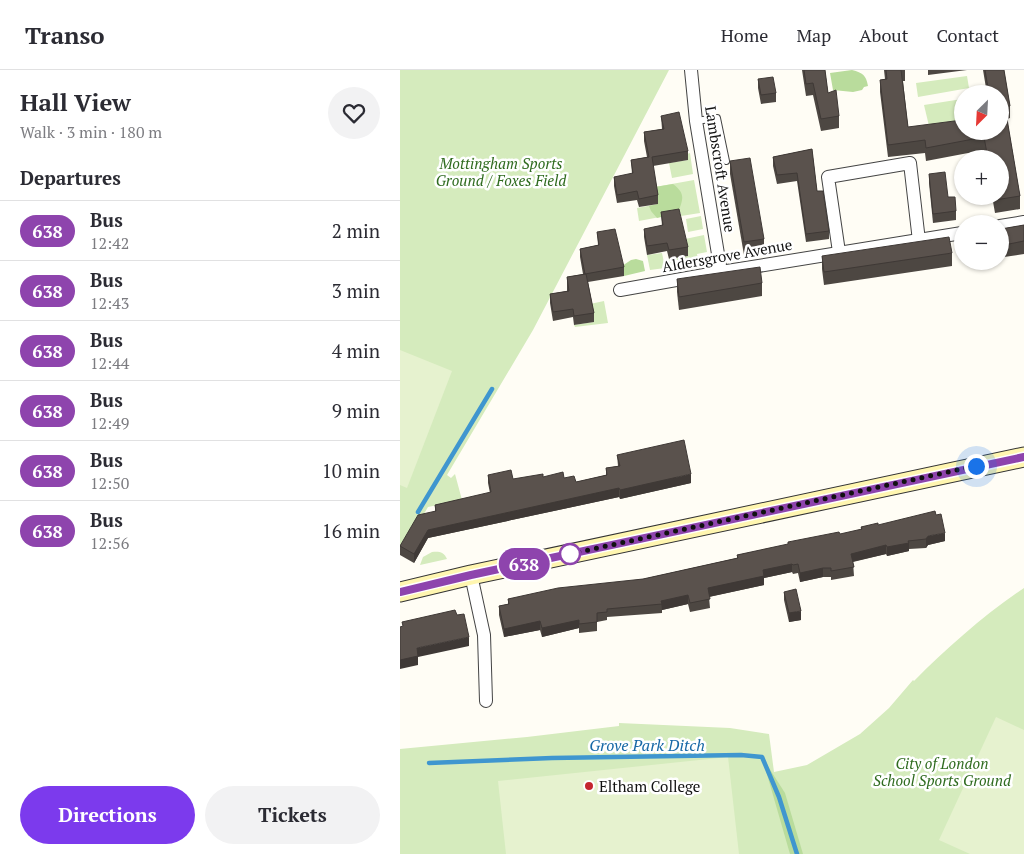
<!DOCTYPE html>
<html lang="en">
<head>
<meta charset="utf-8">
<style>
  body { margin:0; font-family:"PT Serif",serif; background:#f2f2f3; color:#2b2b33; height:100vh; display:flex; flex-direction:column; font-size:19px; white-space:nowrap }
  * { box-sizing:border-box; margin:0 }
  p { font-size:16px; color:#7c7c81 }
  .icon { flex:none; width:28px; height:28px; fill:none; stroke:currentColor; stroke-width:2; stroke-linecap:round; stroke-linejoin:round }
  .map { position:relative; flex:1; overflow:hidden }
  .panel { display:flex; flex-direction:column; background:#fff; width:400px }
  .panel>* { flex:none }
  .badge { padding:0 10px; border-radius:16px; font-size:18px; line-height:32px }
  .needle { width:32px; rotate:204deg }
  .controls { position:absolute; left:554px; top:15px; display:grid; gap:10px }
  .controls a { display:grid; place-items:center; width:55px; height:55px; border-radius:50%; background:#fff; box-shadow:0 1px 4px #0004; font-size:25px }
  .you { position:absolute; width:25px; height:25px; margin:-12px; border:4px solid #fff; border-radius:50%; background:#1a73e8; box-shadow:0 0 0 8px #1a73e833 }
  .map>.badge { position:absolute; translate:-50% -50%; box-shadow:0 0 0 2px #fff }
  h2 { padding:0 20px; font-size:19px; line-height:45px }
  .round { display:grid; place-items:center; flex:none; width:52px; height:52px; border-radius:26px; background:#f2f2f3 }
  .overview { display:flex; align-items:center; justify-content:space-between; height:85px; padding:0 20px }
  h1 { font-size:24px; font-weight:700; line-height:38px }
  .cta { display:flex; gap:10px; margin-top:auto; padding:10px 20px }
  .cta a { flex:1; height:58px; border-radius:30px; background:#7c3aed; color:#fff; font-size:20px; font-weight:700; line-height:58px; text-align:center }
  .cta a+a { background:#f2f2f3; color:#2b2b33 }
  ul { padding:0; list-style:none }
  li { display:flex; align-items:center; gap:15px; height:60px; padding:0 20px; border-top:1px solid #e1e1e2 }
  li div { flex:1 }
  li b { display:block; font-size:19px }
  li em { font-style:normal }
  li .badge { min-width:55px; font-weight:700; text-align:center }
  header { display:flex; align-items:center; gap:30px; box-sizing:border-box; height:70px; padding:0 25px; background:#fff; border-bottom:1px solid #e1e1e2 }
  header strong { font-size:24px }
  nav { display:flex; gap:28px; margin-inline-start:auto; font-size:18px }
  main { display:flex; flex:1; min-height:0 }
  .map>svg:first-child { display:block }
  .green { fill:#d5ebbd }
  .forest { fill:#b9dc9c }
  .pitch { fill:#e6f2cf }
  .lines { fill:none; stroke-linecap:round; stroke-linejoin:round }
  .stream { stroke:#3f96cf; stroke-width:4.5 }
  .lane-casing { stroke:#444; stroke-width:8 }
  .street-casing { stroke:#444; stroke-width:14 }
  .secondary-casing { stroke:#333; stroke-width:21 }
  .lane { stroke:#fff; stroke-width:6 }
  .street { stroke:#fff; stroke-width:12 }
  .secondary { stroke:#fff6b0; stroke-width:19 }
  .wall { fill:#4d4742 }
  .shaded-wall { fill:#3f3936 }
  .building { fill:#5a524d; stroke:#3f3936 }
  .line-casing { stroke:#fff; stroke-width:11 }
  .line { stroke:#8e44ad; stroke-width:8 }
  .walk { stroke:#111; stroke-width:5; stroke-dasharray:0 9 }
  .stop-dot { fill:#fff; stroke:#8e44ad; stroke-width:2.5 }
  .poi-dot { fill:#c4262e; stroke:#fff; stroke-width:2 }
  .labels { text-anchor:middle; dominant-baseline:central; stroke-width:5; stroke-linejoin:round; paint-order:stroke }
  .park-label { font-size:15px; font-style:italic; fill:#2f6b1f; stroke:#fff }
  .street-label { font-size:15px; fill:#111; stroke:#fff }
  .poi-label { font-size:15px; fill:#111; stroke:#fff; text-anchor:start }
  .water-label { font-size:16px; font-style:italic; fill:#1768a6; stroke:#fff }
</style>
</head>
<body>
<header>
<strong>Transo</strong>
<nav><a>Home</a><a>Map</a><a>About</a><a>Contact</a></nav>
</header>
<main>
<section class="panel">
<div class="overview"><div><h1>Hall View</h1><p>Walk · 3 min · 180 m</p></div><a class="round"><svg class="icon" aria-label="heart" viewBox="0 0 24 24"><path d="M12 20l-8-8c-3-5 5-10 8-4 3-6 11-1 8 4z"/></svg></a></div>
<h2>Departures</h2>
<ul>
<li><span class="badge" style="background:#8e44ad;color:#fff">638</span><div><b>Bus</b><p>12:42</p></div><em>2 min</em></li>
<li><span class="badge" style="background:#8e44ad;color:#fff">638</span><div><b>Bus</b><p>12:43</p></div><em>3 min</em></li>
<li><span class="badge" style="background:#8e44ad;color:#fff">638</span><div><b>Bus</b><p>12:44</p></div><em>4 min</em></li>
<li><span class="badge" style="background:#8e44ad;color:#fff">638</span><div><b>Bus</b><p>12:49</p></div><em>9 min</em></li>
<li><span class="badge" style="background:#8e44ad;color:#fff">638</span><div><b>Bus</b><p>12:50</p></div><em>10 min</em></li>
<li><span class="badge" style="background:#8e44ad;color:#fff">638</span><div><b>Bus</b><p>12:56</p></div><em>16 min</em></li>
</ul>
<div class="cta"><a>Directions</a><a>Tickets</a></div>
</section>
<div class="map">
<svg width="624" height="784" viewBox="0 0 624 784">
  <rect width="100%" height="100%" fill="#fffdf5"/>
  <g class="green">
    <polygon points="0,0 269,0 133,260 47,405 51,408 55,404 62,430 28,437 0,485"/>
    <polygon points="567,6 569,18 518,27 516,13"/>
    <polygon points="562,29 562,51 529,56 524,35"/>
    <polygon points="290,83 293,104 272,108 269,93 288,90 287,84"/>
    <polygon points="294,110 300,143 281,146 281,143 239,151 237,138 258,134 255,117"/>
    <polygon points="301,146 303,159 288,162 286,149"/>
    <polygon points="304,165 307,182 297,184 298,190 270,196 269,189 288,186 285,169"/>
    <polygon points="262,183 265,198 250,200 247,185"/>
    <polygon points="204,231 208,253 175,257 174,255 193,252 190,234"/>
    <path d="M32,482C39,481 44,482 47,489L20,495L23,487Z"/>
    <path d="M624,518V784H0V679L127,667L219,656V653L330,658L369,664L374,702L407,695L460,664L489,638L513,610L514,611C548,577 584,545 624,518Z"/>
  </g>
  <g class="forest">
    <path d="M452,0C463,3 466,5 468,16L464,17L462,20L453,22L433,20L430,3Z"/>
    <path d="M273,114C286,124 283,129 278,143L257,148L251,141L249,136L258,134L255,117Z"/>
    <polygon points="236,189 243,191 245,201 224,206 222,196 231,190"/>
    <polygon points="362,687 385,723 403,784 390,784"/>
  </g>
  <g class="pitch">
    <polygon points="0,280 52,301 7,418 0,415"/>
    <polygon points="596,647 624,660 624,784 570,784 539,770"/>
    <polygon points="328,687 339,784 106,784 98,711"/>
  </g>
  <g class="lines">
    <g class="stream">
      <polyline points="18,442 92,319"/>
      <polyline points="29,693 152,688 341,685 362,687 379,727 397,784"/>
    </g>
    <g class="lane-casing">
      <polyline id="lane" points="296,51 317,48 326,91"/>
    </g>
    <g class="street-casing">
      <g id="street">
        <polyline points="291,0 296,51 321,202"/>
        <polyline points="600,156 624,152"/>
        <polyline points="439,182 428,107 510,93 519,171"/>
        <polyline points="220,220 321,202 562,163"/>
        <polyline points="71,505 84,565 86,631"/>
      </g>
    </g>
    <g class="secondary-casing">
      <polyline id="secondary" points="0,522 71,505 624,387"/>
    </g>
    <use href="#lane" class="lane"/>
    <use href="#street" class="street"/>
    <use href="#secondary" class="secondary"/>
  </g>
  <g class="wall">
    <polygon points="402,0 425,0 428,23 439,46 439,58 421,61 413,25 406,26"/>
    <polygon points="484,0 505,0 505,11 503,11 508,57 562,53 600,61 600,24 587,24 583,0 604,0 610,36 610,48 607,49 620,126 620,139 595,143 592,126 600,126 600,89 586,89 584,80 526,91 525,83 488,87 480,22 480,10 485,9"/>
    <polygon points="528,0 567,0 528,5"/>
    <polygon points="358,9 376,23 376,32 361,34 358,18"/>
    <polygon points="261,46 288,81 288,90 253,96 258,125 258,134 239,137 237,130 217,133 214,116 214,107 232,104 231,90 247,87 244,71 244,62 262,59"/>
    <polygon points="412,79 417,121 429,161 429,169 406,172 397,111 377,114 373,96 373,87"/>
    <polygon points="330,91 364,169 364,182 344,185 330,104"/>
    <polygon points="529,104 548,127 556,141 556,150 533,153 529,113"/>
    <polygon points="261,142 288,177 288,186 269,189 267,181 247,185 244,167 244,159 262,156"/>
    <polygon points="624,155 624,184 604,187 601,172 601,159"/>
    <polygon points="197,162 224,197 224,206 188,212 194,243 194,252 174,255 173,247 153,251 150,233 150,224 167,221 167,207 183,204 180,187 180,179 198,175"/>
    <polygon points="552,183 552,196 424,215 422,199 422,186"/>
    <polygon points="277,209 362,213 362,226 279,240 277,222"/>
    <polygon points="217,385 291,413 220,429 219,427 28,468 14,493 0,485 0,476 35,441 35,435 90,423 88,413 88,405 113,409 143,407 164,408 176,412 206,405 206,398 218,396"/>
    <polygon points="478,455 545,471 528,475 526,478 509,479 509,481 487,486 486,484 453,492 454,506 431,510 431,507 423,507 400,512 398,503 393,504 392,502 364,508 364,515 309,527 310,538 290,542 288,534 262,540 262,543 207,547 207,550 197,552 197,561 179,563 179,558 142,567 140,560 104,567 99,545 99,536 108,534 108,529 243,509 337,488 337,485 461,460 461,457"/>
    <polygon points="384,522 401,550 389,552 384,530"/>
  </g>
  <g class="shaded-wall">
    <polygon points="291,404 291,413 220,429 220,420"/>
    <polygon points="219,418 219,427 28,468 14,493 14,484 28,460"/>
    <polygon points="545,463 545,471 528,475 526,478 526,469 528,466"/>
    <polygon points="509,473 509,481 487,486 487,477"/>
    <polygon points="486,475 486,484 451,492 451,484"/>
    <polygon points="392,494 392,502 364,508 364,515 308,527 308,518 363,500"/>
    <polygon points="423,498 423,507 400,512 400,503"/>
    <polygon points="288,525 288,534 262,540 261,531"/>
    <polygon points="401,541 401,550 389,552 389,543"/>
    <polygon points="179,550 179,558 142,567 142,558"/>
    <polygon points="140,551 140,560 104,567 104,559"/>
    <polygon points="69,567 69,576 18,587 18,595 0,599 0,590 17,578"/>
  </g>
  <g class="building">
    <polygon points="404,0 425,0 428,23 436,20 439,46 421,49 413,13 406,14"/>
    <polygon points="486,0 501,0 508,57 562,50 562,61 600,61 600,24 589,24 585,0 604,0 610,36 605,37 620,126 595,130 594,126 600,126 600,89 588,89 584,67 526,78 525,70 488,75 480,10 487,9"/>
    <polygon points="373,7 376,23 361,25 358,9"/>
    <polygon points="279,42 288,81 252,87 258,125 239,129 237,121 217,125 214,107 233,103 231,90 249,87 244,62 264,59 261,46"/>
    <polygon points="412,79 417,121 423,121 429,161 406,164 397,103 377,105 373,87"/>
    <polygon points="350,88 364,169 344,172 330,91"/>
    <polygon points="545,102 548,127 555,127 556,141 533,144 529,104"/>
    <polygon points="279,139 288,177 269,180 267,173 247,176 244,159 263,155 261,142"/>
    <polygon points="624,155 624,171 604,175 601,159"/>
    <polygon points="215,159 224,197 185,204 180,179 199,175 197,162"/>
    <polygon points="549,167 552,183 424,202 422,186"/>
    <polygon points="360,197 362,213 279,227 277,209"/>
    <polygon points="186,204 194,243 174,246 173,239 153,242 150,224 169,221 167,207"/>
    <polygon points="284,370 291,404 220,420 219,418 28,460 14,484 0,476 18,445 36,441 35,435 91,422 88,405 111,400 113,409 143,404 143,407 163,402 164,408 174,406 176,412 207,405 206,398 220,396 217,385"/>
    <polygon points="535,441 536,445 541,444 545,463 528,466 526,469 508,471 509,473 487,477 486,475 451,484 454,497 431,501 431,498 423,498 400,503 398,494 393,495 392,494 363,500 364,506 308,518 310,529 290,533 288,525 261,531 262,534 207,539 207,542 197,543 197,552 179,554 179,550 142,558 140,551 104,559 99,536 109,534 108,529 158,518 243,509 338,488 337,485 388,474 388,472 439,462 440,464 462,459 461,457 478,453 478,455"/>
    <polygon points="396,519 401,541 389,543 384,522"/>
    <polygon points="55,540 57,545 64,544 69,567 17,578 18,586 0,590 0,557 3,556 2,552"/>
  </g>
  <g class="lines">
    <g class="line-casing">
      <polyline id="line" points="0,522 71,505 624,387"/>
    </g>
    <use href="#line" class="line"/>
    <polyline class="walk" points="170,484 576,396"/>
  </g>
  <circle class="stop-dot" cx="170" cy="484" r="10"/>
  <circle class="poi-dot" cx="189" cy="716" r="5"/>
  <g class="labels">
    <g class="park-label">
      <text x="101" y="93">Mottingham Sports<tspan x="101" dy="17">Ground / Foxes Field</tspan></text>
      <text x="542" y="693">City of London<tspan x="542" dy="17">School Sports Ground</tspan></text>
    </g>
    <g class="street-label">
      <text transform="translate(321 99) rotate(81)">Lambscroft Avenue</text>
      <text transform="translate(327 185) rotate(-10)">Aldersgrove Avenue</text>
    </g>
    <g class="poi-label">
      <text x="199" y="716">Eltham College</text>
    </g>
    <g class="water-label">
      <text x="247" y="675">Grove Park Ditch</text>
    </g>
  </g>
</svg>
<div class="controls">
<a><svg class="needle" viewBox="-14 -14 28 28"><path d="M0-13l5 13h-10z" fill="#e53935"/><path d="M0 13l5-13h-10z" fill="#7c7c81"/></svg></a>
<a>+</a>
<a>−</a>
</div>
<div class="you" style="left:576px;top:396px"></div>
<b class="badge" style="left:124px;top:494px;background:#8e44ad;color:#fff">638</b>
</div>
</main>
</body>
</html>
